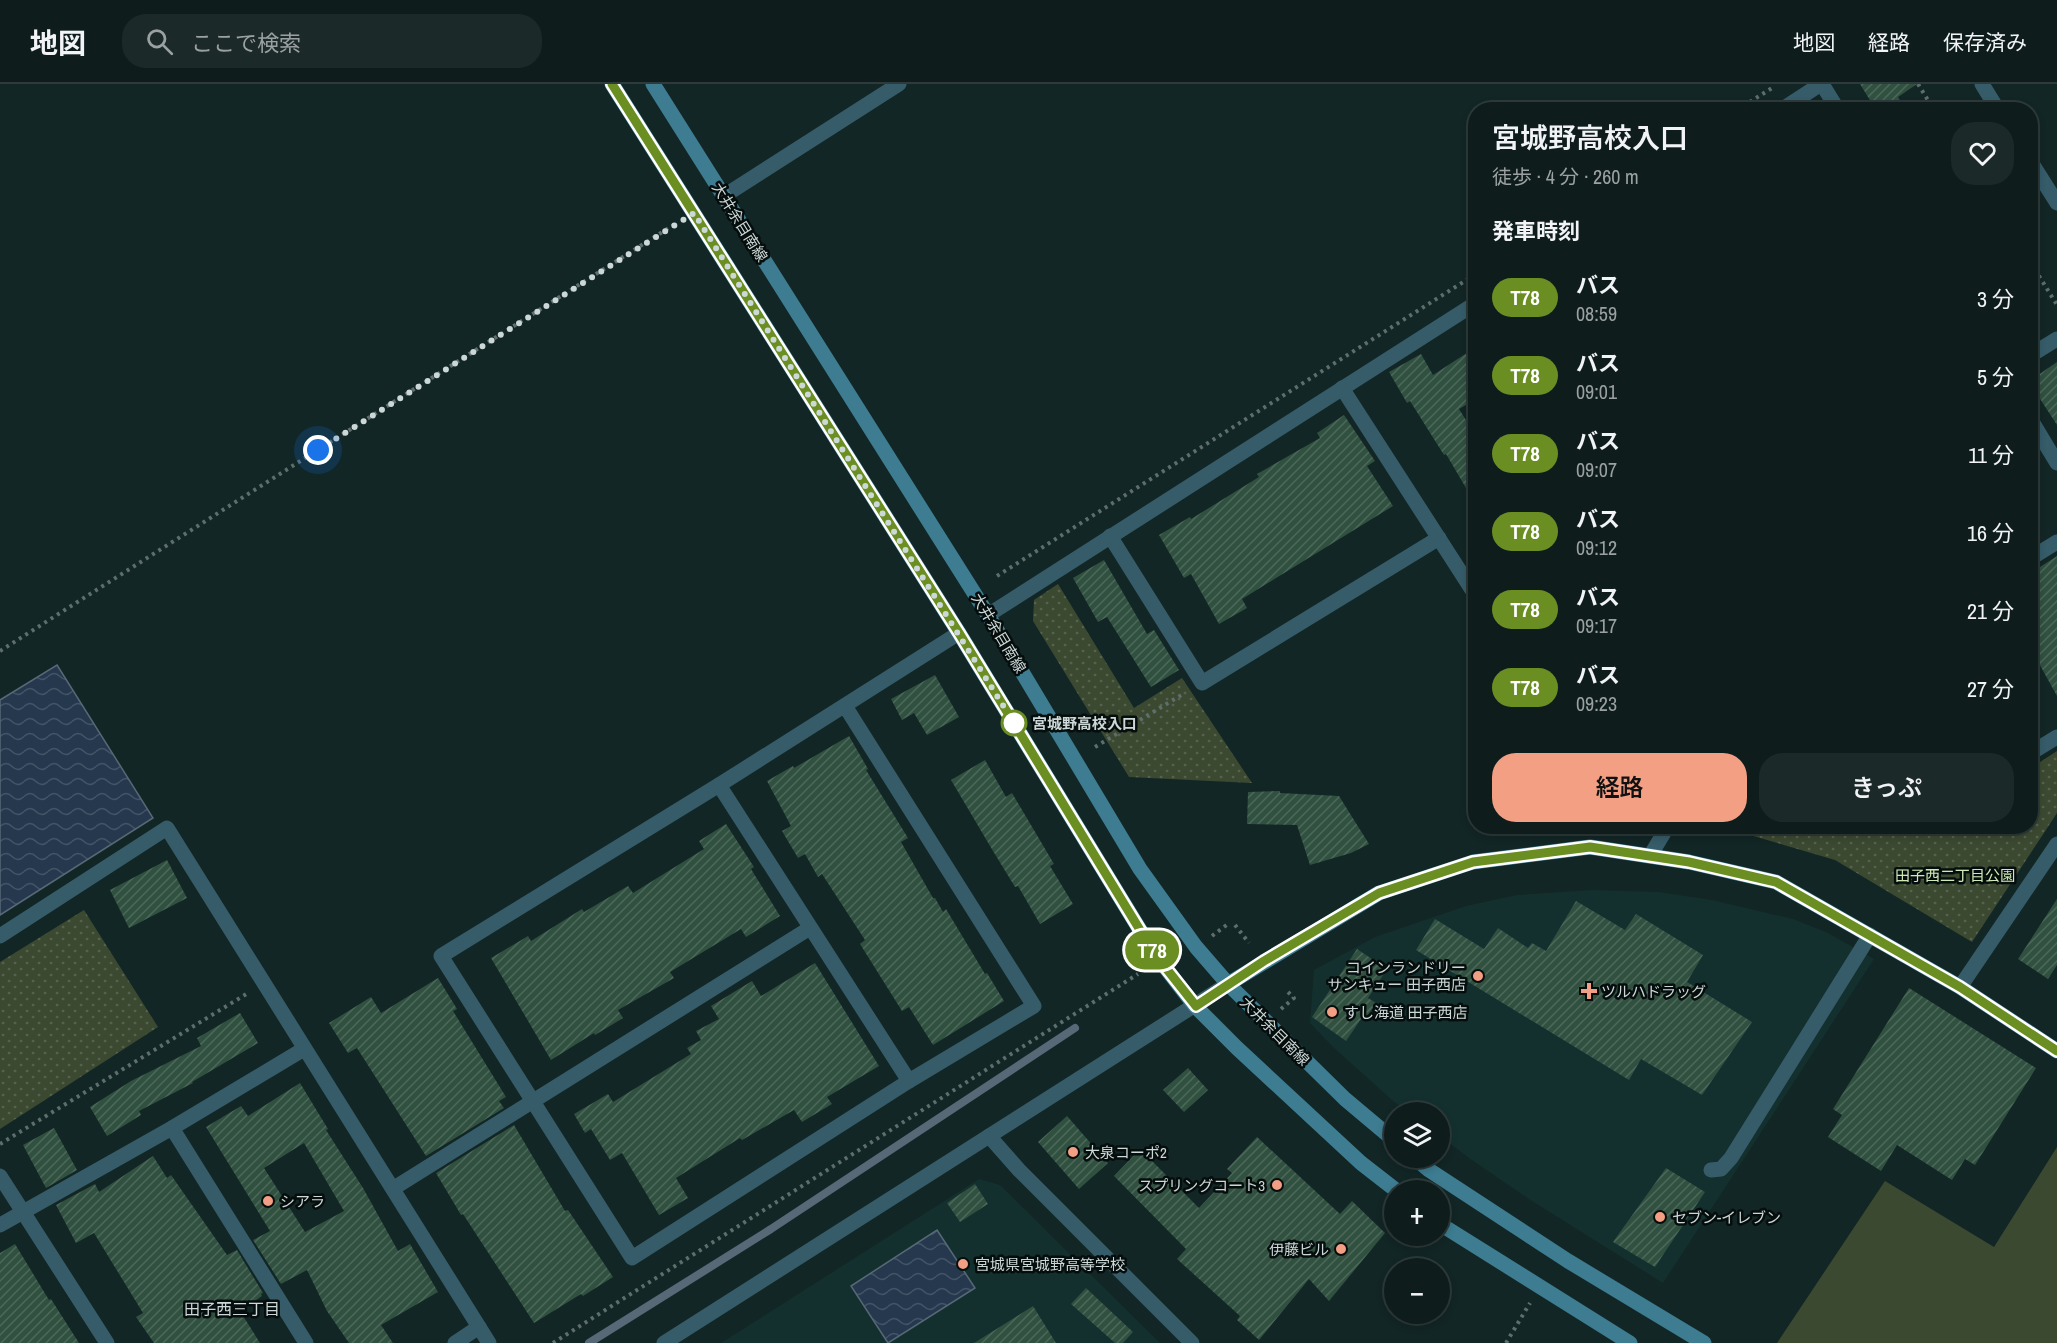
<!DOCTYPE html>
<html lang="ja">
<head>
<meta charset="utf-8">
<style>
  body { margin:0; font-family:"Archivo Narrow","Noto Sans JP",sans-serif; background:#1c2929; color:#f1f3f6; height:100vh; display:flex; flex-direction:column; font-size:22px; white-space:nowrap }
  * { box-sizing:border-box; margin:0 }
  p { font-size:20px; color:#9ba1a3 }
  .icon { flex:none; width:33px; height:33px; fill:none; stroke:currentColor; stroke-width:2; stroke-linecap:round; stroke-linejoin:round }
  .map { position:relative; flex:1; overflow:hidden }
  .details { position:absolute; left:1468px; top:18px; width:570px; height:732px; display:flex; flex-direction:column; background:#0e1c1c; border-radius:24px; box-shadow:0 3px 9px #0003,0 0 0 2px #2e3a3b }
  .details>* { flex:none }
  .badge { padding:0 12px; border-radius:20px; font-size:21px; line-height:39px }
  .fabs { position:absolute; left:1384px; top:1018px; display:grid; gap:12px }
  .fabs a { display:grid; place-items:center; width:66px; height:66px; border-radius:50%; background:#0e1c1c; box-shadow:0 3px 9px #0003,0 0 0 2px #2e3a3b; font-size:30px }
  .you { position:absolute; width:30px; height:30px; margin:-15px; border:4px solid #fff; border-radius:50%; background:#1a73e8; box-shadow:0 0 0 9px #1a73e833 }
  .map>.badge { position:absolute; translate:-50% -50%; box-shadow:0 0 0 3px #fff }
  h2 { padding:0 24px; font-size:22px; line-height:54px }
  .round { display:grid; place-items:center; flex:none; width:63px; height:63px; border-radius:24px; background:#1c2929 }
  .overview { display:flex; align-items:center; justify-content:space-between; height:102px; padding:0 24px }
  h1 { font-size:28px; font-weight:600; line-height:45px }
  .button { display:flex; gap:12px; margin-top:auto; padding:12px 24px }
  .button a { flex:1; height:69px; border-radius:24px; background:#f39f83; color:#111; font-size:24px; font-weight:600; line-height:69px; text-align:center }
  .button a+a { background:#1c2929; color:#f1f3f6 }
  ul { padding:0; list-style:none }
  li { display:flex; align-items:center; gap:18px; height:78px; padding:0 24px }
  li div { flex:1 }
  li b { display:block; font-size:22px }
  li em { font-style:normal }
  li .badge { min-width:66px; font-weight:700; text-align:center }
  header { display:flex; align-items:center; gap:36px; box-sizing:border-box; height:84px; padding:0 30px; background:#0e1c1c; border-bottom:2px solid #2e3a3b }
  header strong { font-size:28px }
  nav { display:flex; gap:33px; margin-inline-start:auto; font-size:21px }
  .search { width:420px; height:54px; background:#1c2929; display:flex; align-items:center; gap:15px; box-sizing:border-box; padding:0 21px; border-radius:24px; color:#9ba1a3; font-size:22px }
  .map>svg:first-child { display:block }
  .built { fill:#13302f }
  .green { fill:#3c4931 }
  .park { fill:url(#park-dots) }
  .water { fill:url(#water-waves); stroke:#576877; stroke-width:1.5 }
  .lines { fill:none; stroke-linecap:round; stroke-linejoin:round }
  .stream { stroke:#576877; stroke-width:8 }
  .building { fill:url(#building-hatch); fill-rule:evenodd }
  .path { stroke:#5d6e6d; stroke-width:4; stroke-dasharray:3 4.5; stroke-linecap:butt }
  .lane { stroke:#365c69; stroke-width:15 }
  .street { stroke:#365c69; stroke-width:15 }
  .secondary { stroke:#3d7c91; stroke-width:15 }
  .line-casing { stroke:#fff; stroke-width:14 }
  .line { stroke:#6b8e23; stroke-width:9 }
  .walk { stroke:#ccd8d7; stroke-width:6; stroke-dasharray:0 10.8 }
  .stop-dot { fill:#fff; stroke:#6b8e23; stroke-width:3 }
  .poi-dot { fill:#f39f83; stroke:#060d0d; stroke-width:2 }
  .labels { text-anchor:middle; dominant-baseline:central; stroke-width:5; stroke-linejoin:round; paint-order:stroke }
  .street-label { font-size:15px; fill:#ccd8d7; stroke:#060d0d }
  .stop-label { font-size:15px; font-weight:bold; fill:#ccd8d7; stroke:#060d0d; text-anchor:start }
  .park-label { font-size:15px; fill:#ceebb6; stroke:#060d0d }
  .poi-label { font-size:15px; fill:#ccd8d7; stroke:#060d0d; text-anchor:start }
  .neighbourhood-label { font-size:16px; fill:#ccd8d7; stroke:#060d0d }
</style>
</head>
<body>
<header>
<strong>地図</strong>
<div class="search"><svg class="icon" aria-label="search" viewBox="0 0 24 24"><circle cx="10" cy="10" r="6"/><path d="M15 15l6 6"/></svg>ここで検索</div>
<nav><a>地図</a><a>経路</a><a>保存済み</a></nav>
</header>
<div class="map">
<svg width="2057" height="1259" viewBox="0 0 2057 1259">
  <defs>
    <pattern id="park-dots" width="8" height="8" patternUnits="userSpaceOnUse" patternTransform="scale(1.5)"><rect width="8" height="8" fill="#3c4931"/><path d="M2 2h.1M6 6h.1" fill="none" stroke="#57624e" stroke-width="1.8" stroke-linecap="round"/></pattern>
    <pattern id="water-waves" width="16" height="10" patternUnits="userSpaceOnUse" patternTransform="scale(1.5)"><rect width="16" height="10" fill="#25384e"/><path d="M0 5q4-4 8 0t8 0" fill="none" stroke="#435467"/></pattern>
    <pattern id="building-hatch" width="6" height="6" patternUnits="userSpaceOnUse" patternTransform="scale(1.5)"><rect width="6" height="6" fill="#305040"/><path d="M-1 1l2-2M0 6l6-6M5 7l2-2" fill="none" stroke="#4d685b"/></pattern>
  </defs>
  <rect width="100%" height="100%" fill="#122625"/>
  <g class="built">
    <polygon points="1591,806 1659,808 1712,816 1793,835 1826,848 1874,875 1663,1199 1532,1117 1469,1074 1440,1052 1440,1029 1409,1029 1392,1016 1333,963 1310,939 1314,886 1375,853 1466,822 1517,811"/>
    <polygon points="979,1095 1000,1101 1160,1259 721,1259"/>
  </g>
  <polygon class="green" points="2057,1063 2057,1259 1777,1259 1885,1097 1994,1163"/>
  <g class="park">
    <polygon points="1058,500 1134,624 1182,594 1252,699 1129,693 1033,537 1034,516"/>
    <polygon points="2057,667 2057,729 1972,858 1835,776 1723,743 2031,742 2031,684"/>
    <polygon points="84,826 158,943 0,1045 0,878"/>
  </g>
  <g class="water">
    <polygon points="57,581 153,734 0,831 0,616"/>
    <polygon points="937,1146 975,1204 888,1259 851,1202"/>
  </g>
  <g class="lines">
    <polyline class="stream" points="589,1259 771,1145 1075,944"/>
  </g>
  <g class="building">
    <polygon points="1860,0 1917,0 1898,13 1906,26 1876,26"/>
    <polygon points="1476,263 1476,315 1459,325 1476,352 1476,421 1446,370 1444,371 1410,317 1407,319 1389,288 1421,270 1433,291"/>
    <polygon points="2057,278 2057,341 2031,301 2031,296"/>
    <polygon points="1344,331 1375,377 1367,382 1393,422 1242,515 1247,524 1219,540 1191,490 1184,494 1159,451 1190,433 1191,435 1259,393 1257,390 1320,354 1317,349"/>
    <polygon points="2057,472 2057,612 2031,565 2031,489"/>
    <polygon points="1104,476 1147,550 1154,546 1179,586 1151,603 1107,533 1098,538 1073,494"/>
    <polygon points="935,591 959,633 927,651 914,629 902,636 891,615"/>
    <polygon points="849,652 868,685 866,686 908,754 901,758 933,814 935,814 943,828 946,825 985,890 987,889 1004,917 933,961 909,923 902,927 860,860 865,856 822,790 818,793 805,770 798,774 782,747 791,742 767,697 793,682 794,684"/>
    <polygon points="985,676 1006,713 1012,709 1054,780 1050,782 1073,820 1040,840 1018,802 1015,803 993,767 951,696"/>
    <polygon points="1280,707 1280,709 1339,712 1369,760 1351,769 1310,781 1297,741 1247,740 1248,708"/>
    <polygon points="726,740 754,783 751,785 780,832 746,853 741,845 670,888 674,894 618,926 623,934 595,951 594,949 551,976 491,874 528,852 531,857 582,825 584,828 628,802 633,809 704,765 699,757"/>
    <polygon points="167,776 187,814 129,844 110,806"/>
    <polygon points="2057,815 2057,881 2048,895 2018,875"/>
    <polygon points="1576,817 1625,846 1636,830 1703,871 1687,898 1752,938 1702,1011 1641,975 1629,996 1416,866 1435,835 1484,865 1498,844 1528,864 1532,859 1546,867"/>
    <polygon points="1357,865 1387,885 1368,914 1376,919 1364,937 1361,935 1346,957 1312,933"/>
    <polygon points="815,879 879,982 827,1013 832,1020 802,1038 794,1026 742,1056 740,1054 676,1094 688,1114 659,1131 622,1069 610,1076 591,1045 585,1049 574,1030 608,1010 613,1018 691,970 687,964 701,956 696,947 719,935 711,922 752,897 761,912"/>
    <polygon points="438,894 457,925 453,927 506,1013 499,1017 504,1024 426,1072 357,964 348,969 329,939 371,913 381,929"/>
    <polygon points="1909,904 2036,984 1975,1081 1965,1075 1952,1096 1897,1061 1881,1087 1828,1053 1842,1031 1833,1025"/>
    <polygon points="240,929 258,959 192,998 193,999 139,1027 141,1031 107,1052 90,1023 131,997 201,962 197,954"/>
    <polygon points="1188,984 1208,1006 1184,1028 1163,1006"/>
    <path d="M300,999L328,1045L326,1046L363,1104L398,1167L410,1160L438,1208L381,1241L393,1259H349L327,1227L307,1186L281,1200L253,1156L270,1147L206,1043L241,1022L248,1032ZM304,1059L344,1127L305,1148L264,1084Z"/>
    <polygon points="1067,1032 1108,1079 1079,1105 1038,1058"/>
    <polygon points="514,1041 565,1127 568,1126 613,1193 583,1212 581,1210 534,1239 463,1130 461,1131 436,1089"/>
    <polygon points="54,1044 77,1086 46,1104 23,1061"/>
    <polygon points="1257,1053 1340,1130 1352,1117 1385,1149 1329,1217 1309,1195 1259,1256 1237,1236 1240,1232 1177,1175 1186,1165 1114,1092 1140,1065 1199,1124 1232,1089 1227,1085"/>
    <polygon points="153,1072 167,1094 171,1091 227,1171 237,1166 263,1209 261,1210 262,1212 240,1227 260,1259 154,1259 136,1233 143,1229 94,1149 76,1159 56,1121 95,1100 99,1108"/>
    <polygon points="1666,1084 1705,1108 1655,1183 1613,1158"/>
    <polygon points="975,1100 988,1120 960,1138 947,1119"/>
    <polygon points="15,1160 49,1216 51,1215 79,1259 0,1259 0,1169"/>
    <polygon points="1086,1204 1133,1248 1123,1259 1115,1259 1071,1220"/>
    <polygon points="1033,1222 1056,1259 974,1259"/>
  </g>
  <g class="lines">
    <g class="path">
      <polyline points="1918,0 1934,26"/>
      <polyline points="1737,26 1772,4"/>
      <polyline points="2031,179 2057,221"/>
      <polyline points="997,492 1476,190"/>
      <polyline points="0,567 675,140"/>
      <polyline points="1095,663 1183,610"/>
      <polyline points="1235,841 1249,859"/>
      <polyline points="1212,852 1228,840"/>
      <polyline points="1281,925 1294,914 1286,906"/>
      <polyline points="0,1060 248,909"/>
      <polyline points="553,1259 1138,890"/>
      <polyline points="1506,1259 1530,1219"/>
    </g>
    <polyline class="lane" points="1711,1086 1721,1085 1731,1074 1870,851"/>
    <g class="street">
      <polyline points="1822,0 1838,26"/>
      <polyline points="1982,0 1998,26"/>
      <polyline points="1781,26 1821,0"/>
      <polyline points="2031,78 2057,119"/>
      <polyline points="724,112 899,0"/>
      <polyline points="2031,271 2057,255"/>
      <polyline points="1342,304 1476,512"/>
      <polyline points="2031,336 2057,379"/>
      <polyline points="1110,452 1202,599 1439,454"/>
      <polyline points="2031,474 2057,458"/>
      <polyline points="988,531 1476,219"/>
      <polyline points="845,622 1034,922 909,997 632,1174 441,872 719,701 959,549"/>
      <polyline points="2031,663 2034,667 2057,653"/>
      <polyline points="719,701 909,997"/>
      <polyline points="1650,772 1668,742"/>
      <polyline points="0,852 167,744 489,1259"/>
      <polyline points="1960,903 2057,760"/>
      <polyline points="172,1044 306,1259"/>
      <polyline points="989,1052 1019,1086 1192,1259"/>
      <polyline points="0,1092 107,1259"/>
      <polyline points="394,1104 810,844"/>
      <polyline points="0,1141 172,1044 304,965"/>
      <polyline points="455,1259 479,1243"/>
      <polyline points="664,1259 1228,900"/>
    </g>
    <g class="secondary">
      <polyline points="612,0 959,549 1154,869 1195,922 1237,964 1361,1079 1397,1107"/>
      <polyline points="653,0 988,531 1140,785 1196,863 1228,900 1345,1015 1395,1057"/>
      <polyline points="1228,900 1379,809 1473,778 1590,763 1689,778 1776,798 1960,903 2057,967"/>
      <polyline points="1415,1074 1429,1086 1568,1177 1704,1259"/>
      <polyline points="1440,1140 1630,1259"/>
    </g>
  </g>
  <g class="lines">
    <g class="line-casing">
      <polyline id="line" points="612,0 959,549 1154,869 1196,922 1264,877 1379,809 1473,778 1590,763 1689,778 1776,798 1960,903 2057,967"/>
    </g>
    <use href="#line" class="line"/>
    <polyline class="walk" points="318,366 694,129 1014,639"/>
  </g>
  <circle class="stop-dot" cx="1014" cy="639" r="12"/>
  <g class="poi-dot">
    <circle cx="1478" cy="892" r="6"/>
    <path d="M1586 898h6v6h6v6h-6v6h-6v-6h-6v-6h6z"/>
    <circle cx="1332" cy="928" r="6"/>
    <circle cx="1073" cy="1068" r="6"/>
    <circle cx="1277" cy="1101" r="6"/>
    <circle cx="268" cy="1117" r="6"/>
    <circle cx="1660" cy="1133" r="6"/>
    <circle cx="1341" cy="1165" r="6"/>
    <circle cx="963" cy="1180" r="6"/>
  </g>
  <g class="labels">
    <g class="street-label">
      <text transform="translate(740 138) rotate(58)">大井余目南線</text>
      <text transform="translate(999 549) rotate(59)">大井余目南線</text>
      <text transform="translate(1275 947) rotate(45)">大井余目南線</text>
    </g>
    <g class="stop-label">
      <text x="1032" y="639">宮城野高校入口</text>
    </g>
    <g class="park-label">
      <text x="1955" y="791">田子西二丁目公園</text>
    </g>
    <g class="poi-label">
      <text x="1466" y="883" text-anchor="end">コインランドリー<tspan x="1466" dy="17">サンキュー 田子西店</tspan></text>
      <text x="1601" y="907">ツルハドラッグ</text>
      <text x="1344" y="928">すし海道 田子西店</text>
      <text x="1085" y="1068">大泉コーポ2</text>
      <text x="1265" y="1101" text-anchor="end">スプリングコート3</text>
      <text x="280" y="1117">シアラ</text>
      <text x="1672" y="1133">セブン-イレブン</text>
      <text x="1329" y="1165" text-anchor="end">伊藤ビル</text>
      <text x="975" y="1180">宮城県宮城野高等学校</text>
    </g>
    <g class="neighbourhood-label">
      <text x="232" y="1225">田子西三丁目</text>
    </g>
  </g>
</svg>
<div class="fabs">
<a><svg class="icon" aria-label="layers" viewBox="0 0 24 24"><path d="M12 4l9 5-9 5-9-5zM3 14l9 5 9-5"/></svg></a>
<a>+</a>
<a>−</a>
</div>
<div class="you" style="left:318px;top:366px"></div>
<b class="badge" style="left:1152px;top:866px;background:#6b8e23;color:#fff">T78</b>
<section class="details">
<div class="overview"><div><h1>宮城野高校入口</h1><p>徒歩 · 4 分 · 260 m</p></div><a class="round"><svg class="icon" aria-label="heart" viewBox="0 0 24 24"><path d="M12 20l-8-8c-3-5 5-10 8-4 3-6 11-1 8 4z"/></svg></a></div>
<h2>発車時刻</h2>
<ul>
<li><span class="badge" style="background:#6b8e23;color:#fff">T78</span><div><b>バス</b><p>08:59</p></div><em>3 分</em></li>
<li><span class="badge" style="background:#6b8e23;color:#fff">T78</span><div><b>バス</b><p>09:01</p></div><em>5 分</em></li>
<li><span class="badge" style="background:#6b8e23;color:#fff">T78</span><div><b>バス</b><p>09:07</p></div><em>11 分</em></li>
<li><span class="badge" style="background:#6b8e23;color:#fff">T78</span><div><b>バス</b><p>09:12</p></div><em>16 分</em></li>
<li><span class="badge" style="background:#6b8e23;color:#fff">T78</span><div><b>バス</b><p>09:17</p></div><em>21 分</em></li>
<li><span class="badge" style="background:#6b8e23;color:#fff">T78</span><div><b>バス</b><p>09:23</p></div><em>27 分</em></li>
</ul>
<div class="button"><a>経路</a><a>きっぷ</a></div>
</section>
</div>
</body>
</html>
